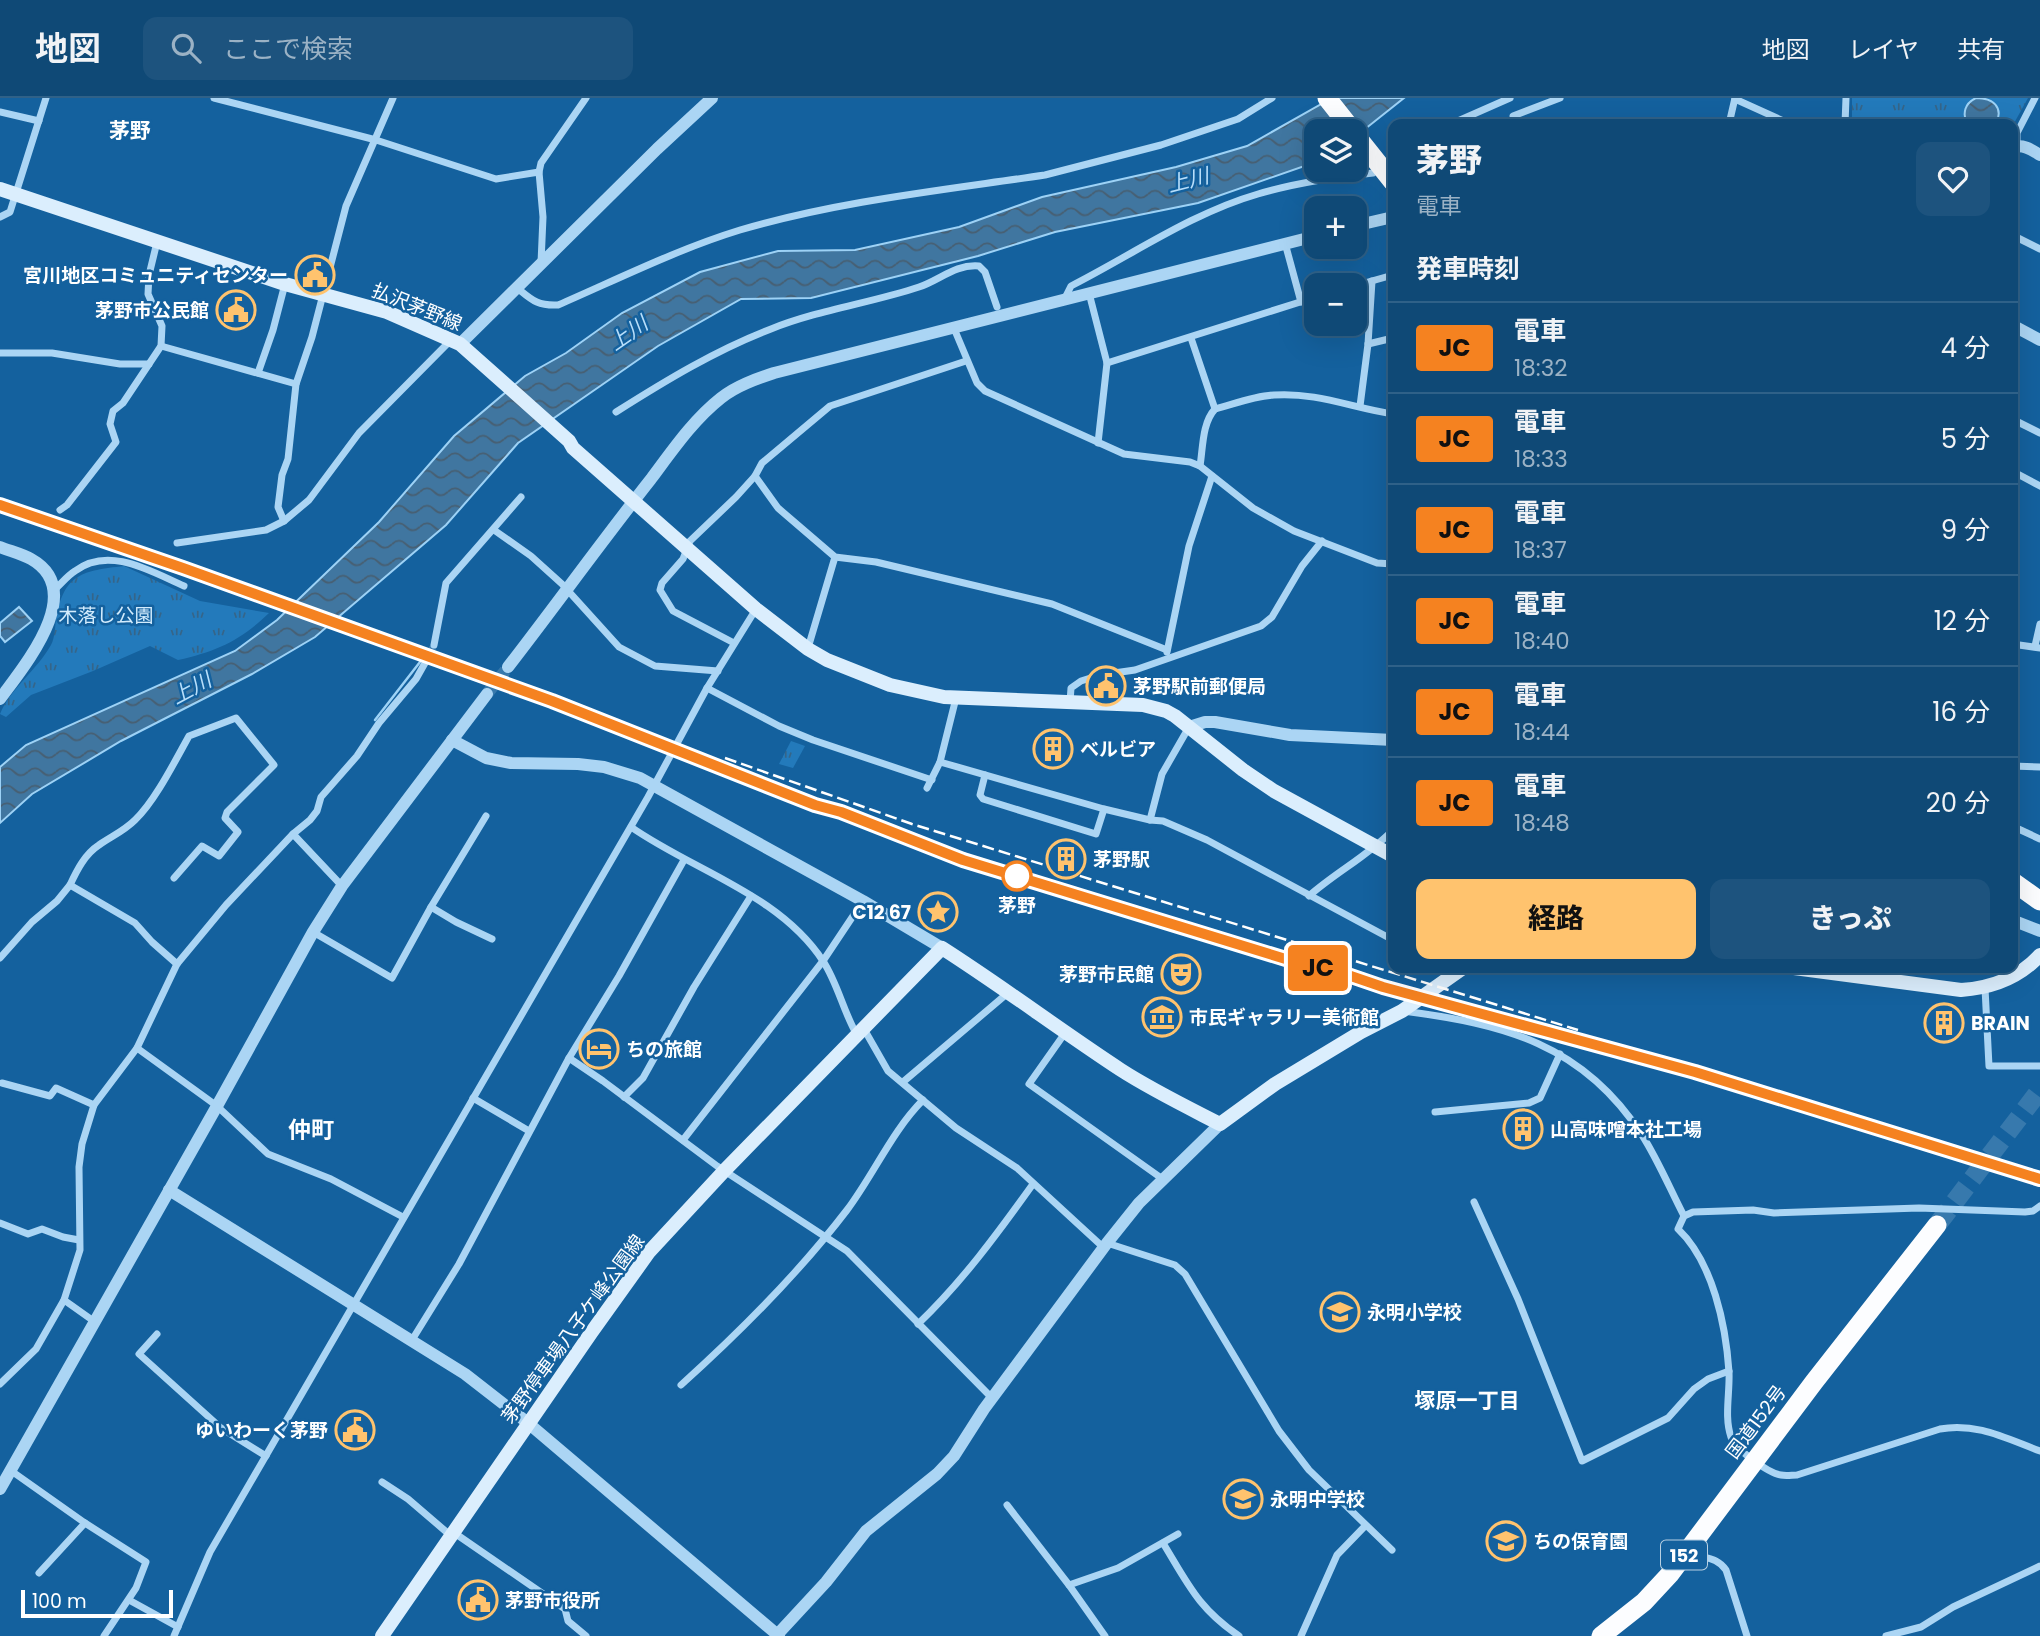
<!DOCTYPE html>
<html lang="ja">
<head>
<meta charset="utf-8">
<style>
  body { margin:0; font-family:Poppins,"Noto Sans JP",sans-serif; background:#1d537e; color:#f1f3f6; height:100vh; display:flex; flex-direction:column; font-size:26px; white-space:nowrap }
  * { box-sizing:border-box; margin:0 }
  p { font-size:23px; color:#9bb2c5 }
  .icon { flex:none; width:38px; height:38px; fill:none; stroke:currentColor; stroke-width:2; stroke-linecap:round; stroke-linejoin:round }
  .map { position:relative; flex:1; overflow:hidden }
  .drawer { position:absolute; left:1388px; top:21px; width:630px; height:854px; display:flex; flex-direction:column; background:#0f4976; border-radius:14px; box-shadow:0 7px 28px #0002,0 0 0 2px #2f6188 }
  .drawer>* { flex:none }
  .badge { padding:0 14px; border-radius:5px; font-size:24px; line-height:46px }
  .buttons { position:absolute; left:1304px; top:21px; display:grid; gap:14px }
  .buttons a { display:grid; place-items:center; width:63px; height:63px; border-radius:14px; background:#0f4976; box-shadow:0 7px 28px #0002,0 0 0 2px #2f6188; font-size:35px }
  .scale { position:absolute; left:21px; bottom:18px; width:152px; box-sizing:border-box; padding-left:7px; border:4px solid #fff; border-top:0; font-size:19px; line-height:24px; white-space:nowrap; color:#fff; -webkit-text-stroke:5px #14619e; paint-order:stroke }
  .map>.badge { position:absolute; translate:-50% -50%; box-shadow:0 0 0 4px #fff }
  h2 { padding:0 28px; font-size:26px; line-height:63px }
  .round { display:grid; place-items:center; flex:none; width:74px; height:74px; border-radius:14px; background:#1d537e }
  .summary { display:flex; align-items:center; justify-content:space-between; height:119px; padding:0 28px }
  h1 { font-size:33px; font-weight:800; line-height:52px }
  .action { display:flex; gap:14px; margin-top:auto; padding:14px 28px }
  .action a { flex:1; height:80px; border-radius:14px; background:#ffc36e; color:#111; font-size:28px; font-weight:800; line-height:80px; text-align:center }
  .action a+a { background:#1d537e; color:#f1f3f6 }
  ul { padding:0; list-style:none }
  li { display:flex; align-items:center; gap:21px; height:91px; padding:0 28px; border-top:2px solid #2f6188 }
  li div { flex:1 }
  li b { display:block; font-size:26px }
  li em { font-style:normal }
  li .badge { min-width:77px; font-weight:700; text-align:center }
  header { display:flex; align-items:center; gap:42px; box-sizing:border-box; height:98px; padding:0 35px; background:#0f4976; border-bottom:2px solid #2f6188 }
  header strong { font-size:33px }
  nav { display:flex; gap:38px; margin-inline-start:auto; font-size:24px }
  .search { width:490px; height:63px; background:#1d537e; display:flex; align-items:center; gap:18px; box-sizing:border-box; padding:0 24px; border-radius:14px; color:#9bb2c5; font-size:26px }
  .map>svg:first-child { display:block }
  .park { fill:url(#park-tufts) }
  .water { fill:url(#water-waves); stroke:#9dd2f6; stroke-width:2 }
  .lines { fill:none; stroke-linecap:round; stroke-linejoin:round }
  .stream { stroke:#9dd2f6; stroke-width:2.5 }
  .minor-tunnel { stroke:#3779ad; stroke-width:7; stroke-dasharray:7 3.5; stroke-linecap:butt }
  .tertiary-tunnel { stroke:#3779ad; stroke-width:12; stroke-dasharray:12 6; stroke-linecap:butt }
  .trunk-tunnel { stroke:#3779ad; stroke-width:19; stroke-dasharray:19 10; stroke-linecap:butt }
  .minor { stroke:#abd5f4; stroke-width:7 }
  .tertiary { stroke:#abd5f4; stroke-width:12 }
  .secondary { stroke:#dbeefd; stroke-width:14 }
  .trunk { stroke:#fcfdff; stroke-width:19 }
  .rail { stroke:#fff; stroke-width:2.5; stroke-dasharray:12 5; stroke-linecap:butt }
  .line-casing { stroke:#fff; stroke-width:16 }
  .line { stroke:#f58220; stroke-width:10 }
  .stop-dot { fill:#fff; stroke:#f58220; stroke-width:3.5 }
  .labels { text-anchor:middle; dominant-baseline:central; stroke-width:5; stroke-linejoin:round; paint-order:stroke }
  .shield { fill:#14619e; stroke:#b8d0e2; stroke-width:2 }
  .shield-label { font-size:18px; font-weight:bold; fill:#fff }
  .poi-label { font-size:19px; font-weight:bold; fill:#fff; stroke:#14619e; text-anchor:start }
  .street-label { font-size:19px; fill:#fff; stroke:#14619e }
  .park-label { font-size:19px; fill:#d3ecfd; stroke:#14619e }
  .stop-label { font-size:19px; font-weight:bold; fill:#fff; stroke:#14619e }
  .neighbourhood-label { font-size:21px; font-weight:bold; fill:#fff; stroke:#14619e }
  .water-label { font-size:21px; font-style:italic; fill:#b8defa; stroke:#14619e }
  .quarter-label { font-size:23px; font-weight:bold; fill:#fff; stroke:#14619e }
</style>
</head>
<body>
<header>
<strong>地図</strong>
<div class="search"><svg class="icon" aria-label="search" viewBox="0 0 24 24"><circle cx="10" cy="10" r="6"/><path d="M15 15l6 6"/></svg>ここで検索</div>
<nav><a>地図</a><a>レイヤ</a><a>共有</a></nav>
</header>
<div class="map">
<svg width="2040" height="1538" viewBox="0 0 2040 1538">
  <defs>
    <pattern id="park-tufts" width="24" height="20" patternUnits="userSpaceOnUse" patternTransform="scale(1.75)"><rect width="24" height="20" fill="#237abb"/><path d="M3 7l-1-3M5 7V3M7 7l1-3M15 17l-1-3M17 17v-4M19 17l1-3" fill="none" stroke="#356589"/></pattern>
    <pattern id="water-waves" width="16" height="10" patternUnits="userSpaceOnUse" patternTransform="scale(1.75)"><rect width="16" height="10" fill="#4076a0"/><path d="M0 5q4-4 8 0t8 0" fill="none" stroke="#475f72"/></pattern>
  </defs>
  <rect width="100%" height="100%" fill="#14619e"/>
  <g class="park">
    <polygon points="1852,0 2028,0 2013,27 1852,26"/>
    <path d="M124,468L200,503L269,515C240,543 217,553 178,562L150,548L93,573L31,597L6,619L0,616C11,590 37,572 51,547C55,540 55,529 56,521C64,475 83,473 124,468Z"/>
    <polygon points="791,643 805,648 793,670 779,666"/>
  </g>
  <g class="water">
    <polygon points="1332,0 1404,0 1355,39 1354,33 1316,33 1316,64 1198,105 1055,134 978,158 811,200 741,201 658,248 518,345 446,427 315,539 252,576 121,643 32,696 0,725 0,669 26,647 235,553 277,522 379,424 454,338 525,278 566,255 622,215 700,174 778,153 855,152 959,129 1042,99 1176,69 1247,48"/>
    <path d="M1976,0C1993,0 2004,9 1996,26H1967C1962,15 1965,5 1976,0Z"/>
    <polygon points="19,509 32,523 5,544 0,538 0,525"/>
  </g>
  <g class="lines">
    <polyline class="stream" points="375,622 420,564"/>
    <polyline class="minor-tunnel" points="425,565 434,547"/>
    <polyline class="tertiary-tunnel" points="487,596 508,569"/>
    <polyline class="trunk-tunnel" points="1937,1127 2040,992"/>
    <g class="minor">
      <polyline points="214,0 376,42 496,81 539,74"/>
      <polyline points="1735,1 1790,26"/>
      <polyline points="0,14 39,23"/>
      <polyline points="1451,26 1510,0"/>
      <polyline points="1515,26 1513,18 1560,0"/>
      <polyline points="1729,26 1735,0"/>
      <polyline points="1845,26 1846,0"/>
      <polyline points="2017,48 2017,35 2035,0"/>
      <polyline points="0,119 10,114 46,0"/>
      <polyline points="2012,137 2040,151"/>
      <polyline points="1285,145 1301,204"/>
      <polyline points="541,165 543,119 539,74 541,65 586,0"/>
      <polyline points="1354,188 1393,177"/>
      <path d="M516,189C532,202 537,208 558,207C618,181 678,151 740,132C839,103 944,92 1045,77L1161,47L1238,21L1272,0"/>
      <polyline points="1089,195 1107,265 1098,345"/>
      <path d="M1065,200L1071,188C1132,157 1192,115 1258,96C1295,85 1335,79 1373,75"/>
      <polyline points="953,228 977,285 985,293 1124,356 1190,364 1200,368 1253,410 1294,433 1377,465 1393,466"/>
      <polyline points="1191,240 1215,311"/>
      <polyline points="1368,246 1393,240"/>
      <polyline points="161,248 296,286"/>
      <polyline points="0,255 52,255 120,266 149,266"/>
      <polyline points="1107,265 1316,199"/>
      <polyline points="258,275 273,232 285,186"/>
      <polyline points="1360,308 1368,246 1372,183"/>
      <path d="M616,314C665,283 716,252 771,231C818,212 871,205 919,189C940,182 955,166 979,168L985,174L997,209"/>
      <polyline points="2012,321 2040,335"/>
      <path d="M1200,368C1203,350 1202,325 1215,311C1234,306 1254,298 1274,297C1316,294 1353,310 1393,316"/>
      <polyline points="2012,373 2040,388"/>
      <polyline points="755,378 778,410 835,459 876,464 1052,506 1167,552"/>
      <polyline points="60,412 67,407 116,344 110,326 113,313 123,305 161,248 162,228 148,196 149,177 157,144"/>
      <polyline points="284,423 278,409 282,377 288,361 296,286 312,239 346,108 393,0"/>
      <polyline points="494,432 531,458 562,486 619,549 655,568 718,573"/>
      <polyline points="177,445 266,432 284,423 309,402 359,335 450,243"/>
      <path d="M54,492C61,486 67,478 75,473C109,447 152,474 184,488"/>
      <polyline points="734,545 673,513 660,492 662,485 683,461 690,443 736,399 755,378 762,365 830,308 966,263"/>
      <polyline points="2012,546 2040,550"/>
      <polyline points="434,547 446,485 521,399"/>
      <polyline points="2035,548 2040,526"/>
      <polyline points="808,550 835,459"/>
      <polyline points="1167,554 1189,448 1212,378"/>
      <polyline points="707,590 779,628 813,642 932,682"/>
      <polyline points="1070,604 1071,590 1081,583 1100,577 1135,572 1261,528 1272,519 1302,468 1322,443"/>
      <polyline points="940,664 1104,711 1150,722 1163,723 1207,742 1393,842"/>
      <polyline points="2012,668 2040,669"/>
      <polyline points="985,677 980,697 983,701 1096,736 1104,711"/>
      <polyline points="927,690 940,664 956,600"/>
      <polyline points="1150,722 1162,676 1189,629"/>
      <polyline points="2012,728 2040,741"/>
      <path d="M631,729C694,773 779,796 823,863C838,886 843,913 857,937"/>
      <polyline points="293,736 342,788"/>
      <path d="M70,787C77,772 85,756 99,747C112,738 124,733 135,722C155,703 175,663 189,638L236,620L274,667L227,714L225,720L238,734L219,758L202,748L174,780"/>
      <path d="M1309,798C1336,774 1368,758 1393,732"/>
      <polyline points="431,809 456,824 492,841"/>
      <polyline points="313,834 392,880 431,809 486,718"/>
      <polyline points="0,860 32,824 57,803 70,787 135,825 152,844 177,866"/>
      <polyline points="1985,890 1989,968 2040,968"/>
      <path d="M1403,913C1504,926 1583,946 1642,1037C1658,1062 1670,1091 1684,1118"/>
      <polyline points="864,931 888,973 956,1030 1017,1070 1104,1150"/>
      <polyline points="1065,935 1029,986 1164,1082"/>
      <polyline points="137,950 217,1008 268,1056 331,1081 403,1119"/>
      <polyline points="569,960 603,983 717,1068 847,1153 992,1300"/>
      <polyline points="903,984 1009,894"/>
      <polyline points="2,985 50,998 56,990 94,1007"/>
      <polyline points="624,999 643,980 694,889 751,798"/>
      <polyline points="473,1000 529,1033"/>
      <polyline points="1435,1014 1529,1005 1540,1000 1560,956"/>
      <polyline points="683,1042 823,863 863,803"/>
      <polyline points="1474,1104 1518,1201 1582,1363 1668,1320 1694,1291 1708,1281 1729,1273"/>
      <path d="M2040,1108L2033,1113L2025,1114L1919,1110L1774,1115L1753,1112L1693,1114L1684,1118L1678,1131C1713,1164 1726,1228 1729,1274C1730,1295 1724,1319 1731,1339C1735,1351 1768,1375 1781,1377C1786,1378 1792,1377 1797,1377L1940,1331C1976,1324 2007,1341 2040,1353"/>
      <polyline points="0,1125 28,1136 42,1131 63,1139 79,1142"/>
      <polyline points="1107,1145 1175,1167 1185,1176 1279,1333 1309,1372 1392,1452"/>
      <polyline points="64,1202 95,1224"/>
      <path d="M918,1226C962,1184 998,1135 1033,1086"/>
      <polyline points="157,1236 139,1256 221,1330 266,1358"/>
      <polyline points="412,1242 459,1166 569,960 619,878 684,762"/>
      <polyline points="0,1286 36,1251 64,1202 80,1152 79,1069 82,1046 94,1007 137,950 177,866 226,807 293,736 310,722 317,713 321,699 357,658 379,625 416,581 425,565"/>
      <path d="M681,1287C741,1233 798,1176 847,1112C874,1076 892,1033 923,1002"/>
      <polyline points="10,1372 85,1425 146,1464 136,1490 104,1538"/>
      <polyline points="382,1384 408,1401 450,1437"/>
      <polyline points="1007,1407 1069,1487 1105,1538"/>
      <polyline points="453,1434 565,1511 568,1523 586,1538"/>
      <path d="M1163,1445C1188,1486 1198,1510 1239,1538"/>
      <path d="M1690,1455C1704,1461 1716,1458 1726,1472L1747,1538"/>
      <polyline points="39,1475 85,1425"/>
      <polyline points="1069,1487 1118,1470 1178,1436"/>
      <polyline points="129,1502 178,1529"/>
      <polyline points="174,1538 210,1454 648,699 707,590 756,511"/>
      <polyline points="1301,1538 1337,1457 1365,1428"/>
      <polyline points="1886,1538 1921,1529 1953,1509 2040,1468"/>
    </g>
    <g class="tertiary">
      <path d="M2012,50C2022,45 2032,52 2040,57"/>
      <polyline points="1354,128 1393,119"/>
      <polyline points="2012,227 2040,242"/>
      <polyline points="460,246 657,51 712,0"/>
      <path d="M0,449C10,453 22,456 31,461C88,493 24,568 0,601"/>
      <path d="M508,569C556,507 602,443 651,381C672,353 693,322 721,300C736,288 756,281 774,275L1316,138"/>
      <polyline points="1189,629 1205,624 1215,624 1290,637 1393,642"/>
      <polyline points="452,642 486,660 511,665 578,666 604,669 640,680 863,803 942,850"/>
      <polyline points="2012,822 2040,833"/>
      <polyline points="169,1092 465,1276 528,1325 779,1538"/>
      <polyline points="0,1391 217,1008 313,834 342,788 487,596"/>
      <polyline points="776,1538 826,1484 866,1433 937,1376 954,1358 984,1311 1107,1145 1139,1105 1220,1026"/>
    </g>
    <g class="secondary">
      <polyline points="0,91 285,186 387,214 460,246 569,343 573,350 756,511 808,551 827,562 890,587 944,599 1143,607 1166,613 1175,618 1243,672 1274,693 1393,758"/>
      <path d="M1794,870L1961,892C1991,890 2019,880 2040,857"/>
      <path d="M382,1538L591,1235L649,1154L725,1072L942,850C1003,889 1060,932 1121,972C1152,992 1187,1009 1220,1026L1275,986L1361,934L1402,913L1463,870"/>
    </g>
    <g class="trunk">
      <polyline points="1327,0 1353,33"/>
      <polyline points="1354,35 1393,84"/>
      <polyline points="2012,783 2040,803"/>
      <polyline points="1601,1538 1644,1504 1670,1476 1814,1284 1937,1127"/>
    </g>
    <g class="rail">
      <polyline points="0,407 183,470 552,603 815,707 841,714 963,762 1302,866 1345,876 1383,889 1695,974 2040,1081"/>
      <polyline points="725,660 912,726 1578,932"/>
    </g>
  </g>
  <g class="lines">
    <g class="line-casing">
      <polyline id="line" points="0,407 183,470 552,603 815,707 841,714 963,762 1302,866 1345,876 1383,889 1695,974 2040,1081"/>
    </g>
    <use href="#line" class="line"/>
  </g>
  <defs>
    <g id="civic-ring" transform="scale(2.0125)"><circle r="9.5" fill="#14619e" stroke="#ffc36e" stroke-width="1.5"/><path d="M-.6-6.5H3V-4.5H.6V-3L4-1V1h2V6H-6V1h2V-1L-.6-3ZM-1.2 2.5V6h2.4V2.5Z" fill="#ffc36e"/></g>
    <g id="building-ring" transform="scale(2.0125)"><circle r="9.5" fill="#14619e" stroke="#ffc36e" stroke-width="1.5"/><path d="M-4-6H4V6H1V3H-1V6H-4ZM-2.5-4.3h1.7v1.8h-1.7ZM.8-4.3h1.7v1.8H.8ZM-2.5-1h1.7V.8h-1.7ZM.8-1h1.7V.8H.8Z" fill="#ffc36e"/></g>
    <g id="sight-ring" transform="scale(2.0125)"><circle r="9.5" fill="#14619e" stroke="#ffc36e" stroke-width="1.5"/><path d="M0-6L1.8-2.2L6-1.7L2.9 1.2L3.7 5.4L0 3.3L-3.7 5.4L-2.9 1.2L-6-1.7L-1.8-2.2Z" fill="#ffc36e"/></g>
    <g id="theatre-ring" transform="scale(2.0125)"><circle r="9.5" fill="#14619e" stroke="#ffc36e" stroke-width="1.5"/><path d="M-5-5.5Q0-4 5-5.5V0Q5 5 0 6Q-5 5-5 0ZM-3.3-2.5H-1v1.5H-3.3ZM1-2.5H3.3v1.5H1ZM-2.8 1Q0 5.5 2.8 1Z" fill="#ffc36e"/></g>
    <g id="museum-ring" transform="scale(2.0125)"><circle r="9.5" fill="#14619e" stroke="#ffc36e" stroke-width="1.5"/><path d="M0-6L6-3V-2H-6V-3ZM-5-1h2V3h-2ZM-1-1h2V3h-2ZM3-1h2V3H3ZM-6 4H6V6H-6Z" fill="#ffc36e"/></g>
    <g id="hotel-ring" transform="scale(2.0125)"><circle r="9.5" fill="#14619e" stroke="#ffc36e" stroke-width="1.5"/><path d="M-6-4.5h1.5V1H6V5H4.5V3h-9V5H-6ZM-4 0a1.8 1.8 0 1 1 3.6 0ZM.5 0V-2.5h3Q6-2.5 6 0Z" fill="#ffc36e"/></g>
    <g id="school-ring" transform="scale(2.0125)"><circle r="9.5" fill="#14619e" stroke="#ffc36e" stroke-width="1.5"/><path d="M0-5L7-2L0 1L-7-2ZM-4 1L0 2.5L4 1V4Q0 6-4 4Z" fill="#ffc36e"/></g>
  </defs>
  <g fill-rule="evenodd">
    <use href="#civic-ring" x="315" y="177"/>
    <use href="#civic-ring" x="236" y="212"/>
    <use href="#civic-ring" x="1106" y="588"/>
    <use href="#building-ring" x="1053" y="651"/>
    <use href="#building-ring" x="1066" y="761"/>
    <use href="#sight-ring" x="938" y="814"/>
    <use href="#theatre-ring" x="1181" y="876"/>
    <use href="#museum-ring" x="1162" y="919"/>
    <use href="#building-ring" x="1944" y="925"/>
    <use href="#hotel-ring" x="599" y="951"/>
    <use href="#building-ring" x="1523" y="1031"/>
    <use href="#school-ring" x="1340" y="1214"/>
    <use href="#civic-ring" x="355" y="1332"/>
    <use href="#school-ring" x="1243" y="1401"/>
    <use href="#school-ring" x="1506" y="1443"/>
    <use href="#civic-ring" x="478" y="1502"/>
  </g>
  <circle class="stop-dot" cx="1017" cy="778" r="14"/>
  <g class="labels">
    <rect class="shield" x="1661" y="1442.5" width="46" height="29" rx="5"/>
    <g class="shield-label">
      <text x="1684" y="1457">152</text>
    </g>
    <g class="poi-label">
      <text x="288" y="177" text-anchor="end">宮川地区コミュニティセンター</text>
      <text x="209" y="212" text-anchor="end">茅野市公民館</text>
      <text x="1133" y="588">茅野駅前郵便局</text>
      <text x="1080" y="651">ベルビア</text>
      <text x="1093" y="761">茅野駅</text>
      <text x="911" y="814" text-anchor="end">C12 67</text>
      <text x="1154" y="876" text-anchor="end">茅野市民館</text>
      <text x="1189" y="919">市民ギャラリー美術館</text>
      <text x="1971" y="925">BRAIN</text>
      <text x="626" y="951">ちの旅館</text>
      <text x="1550" y="1031">山高味噌本社工場</text>
      <text x="1367" y="1214">永明小学校</text>
      <text x="328" y="1332" text-anchor="end">ゆいわーく茅野</text>
      <text x="1270" y="1401">永明中学校</text>
      <text x="1533" y="1443">ちの保育園</text>
      <text x="505" y="1502">茅野市役所</text>
    </g>
    <g class="street-label">
      <text transform="translate(417 209) rotate(22)">払沢茅野線</text>
      <text transform="translate(573 1231) rotate(-54)">茅野停車場八子ケ峰公園線</text>
      <text transform="translate(1756 1324) rotate(-53)">国道152号</text>
    </g>
    <g class="park-label">
      <text x="106" y="517">木落し公園</text>
    </g>
    <g class="stop-label">
      <text x="1017" y="807">茅野</text>
    </g>
    <g class="neighbourhood-label">
      <text x="130" y="32">茅野</text>
      <text x="1467" y="1302">塚原一丁目</text>
    </g>
    <g class="water-label">
      <text transform="translate(1188 82) rotate(-14)">上川</text>
      <text transform="translate(628 235) rotate(-35)">上川</text>
      <text transform="translate(191 590) rotate(-28)">上川</text>
    </g>
    <g class="quarter-label">
      <text x="311" y="1032">仲町</text>
    </g>
  </g>
</svg>
<div class="buttons">
<a><svg class="icon" aria-label="layers" viewBox="0 0 24 24"><path d="M12 4l9 5-9 5-9-5zM3 14l9 5 9-5"/></svg></a>
<a>+</a>
<a>−</a>
</div>
<div class="scale">100 m</div>
<b class="badge" style="left:1318px;top:870px;background:#f58220;color:#111">JC</b>
<section class="drawer">
<div class="summary"><div><h1>茅野</h1><p>電車</p></div><a class="round"><svg class="icon" aria-label="heart" viewBox="0 0 24 24"><path d="M12 20l-8-8c-3-5 5-10 8-4 3-6 11-1 8 4z"/></svg></a></div>
<h2>発車時刻</h2>
<ul>
<li><span class="badge" style="background:#f58220;color:#111">JC</span><div><b>電車</b><p>18:32</p></div><em>4 分</em></li>
<li><span class="badge" style="background:#f58220;color:#111">JC</span><div><b>電車</b><p>18:33</p></div><em>5 分</em></li>
<li><span class="badge" style="background:#f58220;color:#111">JC</span><div><b>電車</b><p>18:37</p></div><em>9 分</em></li>
<li><span class="badge" style="background:#f58220;color:#111">JC</span><div><b>電車</b><p>18:40</p></div><em>12 分</em></li>
<li><span class="badge" style="background:#f58220;color:#111">JC</span><div><b>電車</b><p>18:44</p></div><em>16 分</em></li>
<li><span class="badge" style="background:#f58220;color:#111">JC</span><div><b>電車</b><p>18:48</p></div><em>20 分</em></li>
</ul>
<div class="action"><a>経路</a><a>きっぷ</a></div>
</section>
</div>
</body>
</html>
